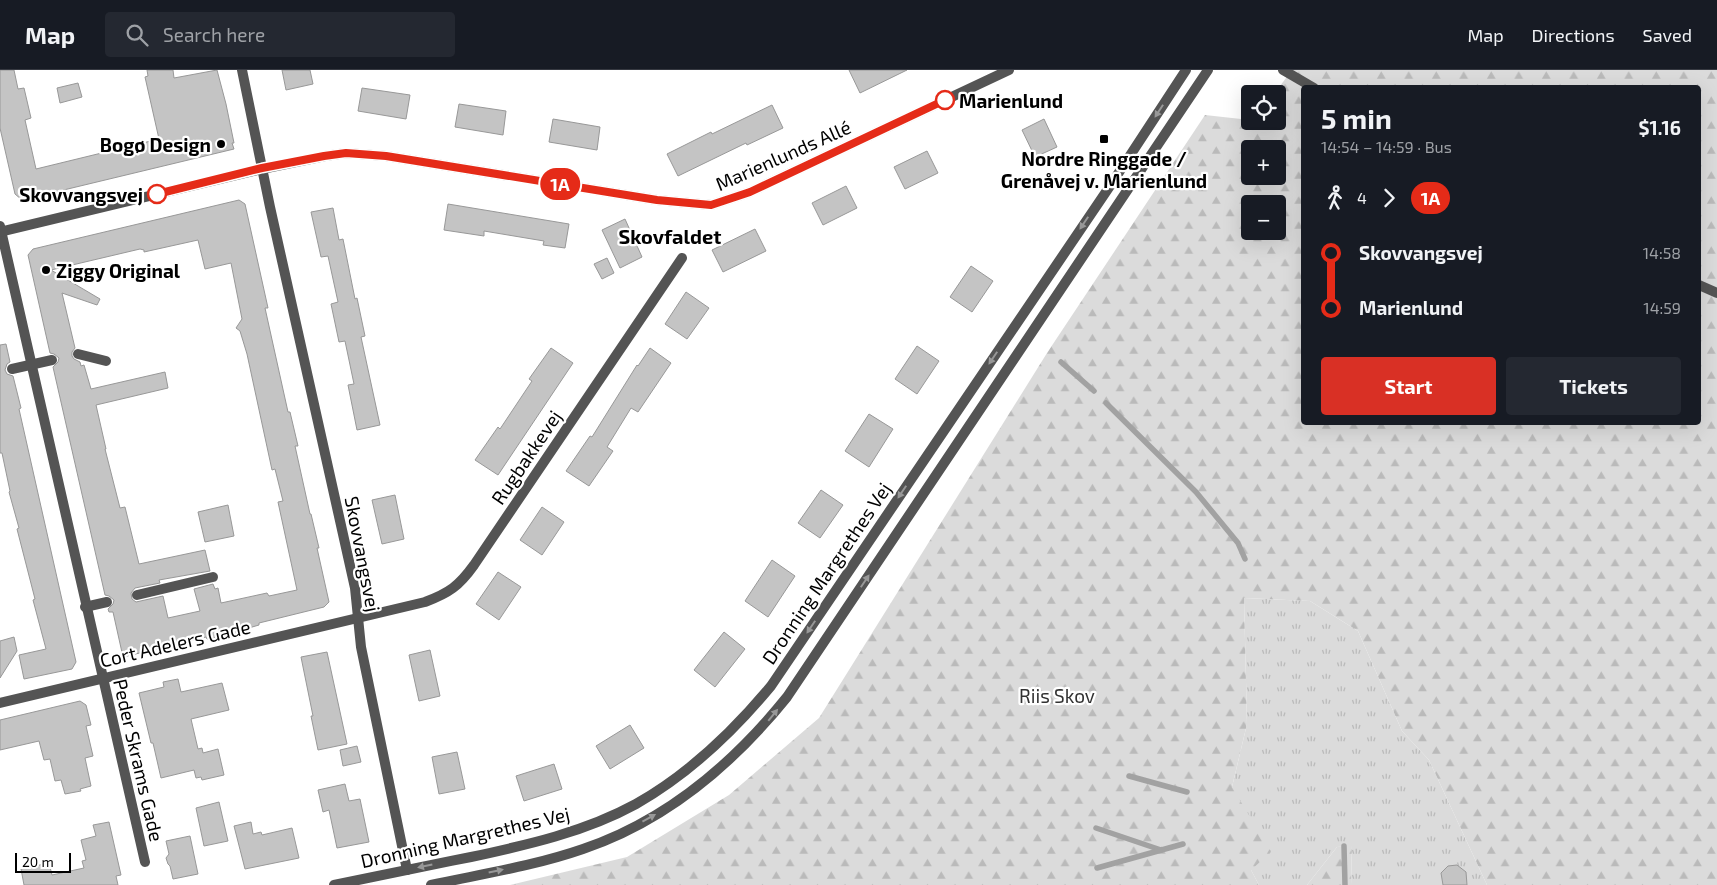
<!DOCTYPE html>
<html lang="en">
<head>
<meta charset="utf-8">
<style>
  body { margin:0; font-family:"Exo 2",sans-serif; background:#242831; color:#f1f3f6; height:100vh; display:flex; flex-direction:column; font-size:19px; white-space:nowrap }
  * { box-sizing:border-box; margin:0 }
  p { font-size:16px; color:#9ea1a6 }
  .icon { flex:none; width:28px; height:28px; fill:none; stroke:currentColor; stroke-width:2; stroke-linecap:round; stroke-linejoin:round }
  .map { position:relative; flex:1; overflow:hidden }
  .panel { position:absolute; left:1301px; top:15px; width:400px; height:340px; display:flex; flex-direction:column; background:#171b24; border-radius:5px; box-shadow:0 5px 20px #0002 }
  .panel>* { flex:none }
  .badge { padding:0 10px; border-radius:16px; font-size:18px; line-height:32px }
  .fabs { position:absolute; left:1241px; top:15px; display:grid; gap:10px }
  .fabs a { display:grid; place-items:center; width:45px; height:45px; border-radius:5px; background:#171b24; box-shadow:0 5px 20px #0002; font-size:25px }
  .scale { position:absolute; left:15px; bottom:12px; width:56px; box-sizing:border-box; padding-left:5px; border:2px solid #000; border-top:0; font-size:14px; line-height:18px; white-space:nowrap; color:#000; -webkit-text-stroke:4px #fff; paint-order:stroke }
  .map>.badge { position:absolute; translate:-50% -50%; box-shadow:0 0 0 2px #fff }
  .legs { display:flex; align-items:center; gap:8px; height:55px; padding:0 20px; font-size:16px }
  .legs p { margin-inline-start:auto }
  .head { display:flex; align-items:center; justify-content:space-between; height:85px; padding:0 20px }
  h1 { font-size:28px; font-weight:700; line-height:38px }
  .cta { display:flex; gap:10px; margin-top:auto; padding:10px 20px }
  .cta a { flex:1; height:58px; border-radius:5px; background:#d93025; color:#fff; font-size:20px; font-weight:700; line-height:58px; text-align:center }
  .cta a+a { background:#242831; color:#f1f3f6 }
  ul { padding:0 20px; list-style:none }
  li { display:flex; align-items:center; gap:18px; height:55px; font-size:19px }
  li i { display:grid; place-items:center; width:8px; height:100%; margin:0 6px; background:currentColor }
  li i::after { content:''; width:12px; height:12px; margin:-6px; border:4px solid; border-radius:50%; background:#171b24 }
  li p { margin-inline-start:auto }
  li:first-child i { background:linear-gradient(#0000 50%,currentColor 0) }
  li:last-child i { background:linear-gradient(currentColor 50%,#0000 0) }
  header { display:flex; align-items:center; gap:30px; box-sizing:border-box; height:70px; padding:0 25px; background:#171b24; border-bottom:1px solid #363941 }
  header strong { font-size:24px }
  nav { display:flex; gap:28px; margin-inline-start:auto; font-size:18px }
  .search { width:350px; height:45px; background:#242831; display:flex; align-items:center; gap:12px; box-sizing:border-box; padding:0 18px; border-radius:5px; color:#9ea1a6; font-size:19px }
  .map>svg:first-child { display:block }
  .grass { fill:url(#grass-tufts) }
  .forest { fill:url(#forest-firs); fill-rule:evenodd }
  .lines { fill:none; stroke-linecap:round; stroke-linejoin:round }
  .stream { stroke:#a2a2a2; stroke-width:5.5 }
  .building { fill:#c4c4c4; stroke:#989898; fill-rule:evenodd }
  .minor { stroke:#545454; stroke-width:10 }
  .tertiary { stroke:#545454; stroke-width:10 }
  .oneway { fill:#989898 }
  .line-1-casing { stroke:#fff; stroke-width:11 }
  .line-1 { stroke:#e52b18; stroke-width:8 }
  .stop-1-dot { fill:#fff; stroke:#e52b18; stroke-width:2.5 }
  .poi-dot { fill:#000; stroke:#fff; stroke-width:2 }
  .labels { text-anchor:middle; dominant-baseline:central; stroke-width:4.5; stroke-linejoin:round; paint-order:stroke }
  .stop-label { font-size:19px; font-weight:bold; fill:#000; stroke:#fff; text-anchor:start }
  .poi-label { font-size:19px; font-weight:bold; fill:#000; stroke:#fff; text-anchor:end }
  .street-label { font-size:19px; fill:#000; stroke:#fff }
  .park-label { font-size:19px; fill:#323232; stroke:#fff }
  .neighbourhood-label { font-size:20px; font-weight:bold; fill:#000; stroke:#fff }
</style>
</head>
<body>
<header>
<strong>Map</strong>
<div class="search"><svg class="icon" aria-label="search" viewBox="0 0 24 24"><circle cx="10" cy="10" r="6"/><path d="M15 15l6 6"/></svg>Search here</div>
<nav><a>Map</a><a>Directions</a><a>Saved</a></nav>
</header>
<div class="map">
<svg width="1717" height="815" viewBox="0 0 1717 815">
  <defs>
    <pattern id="grass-tufts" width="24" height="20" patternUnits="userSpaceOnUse" patternTransform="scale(1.25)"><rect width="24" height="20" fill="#dbdbdb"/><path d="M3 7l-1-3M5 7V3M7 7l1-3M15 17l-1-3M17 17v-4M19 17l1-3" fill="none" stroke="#bababa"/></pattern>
    <pattern id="forest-firs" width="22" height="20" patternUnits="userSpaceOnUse" patternTransform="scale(1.25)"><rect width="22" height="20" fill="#dbdbdb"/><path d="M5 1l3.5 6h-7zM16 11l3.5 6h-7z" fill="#bababa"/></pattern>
  </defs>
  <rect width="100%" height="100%" fill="#fff"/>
  <polygon class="grass" points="1244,528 1310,531 1358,561 1402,661 1429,690 1487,815 1351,815 1352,776 1337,777 1307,815 1259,815 1251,800 1232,717 1247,654"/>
  <g class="forest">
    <path d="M1292,0H1717V815H1487L1429,690L1402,661L1358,561L1310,531L1244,528L1247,654L1232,717L1271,782L1251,800L1259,815H510L627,787L729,725L819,648L1047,283L1205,45L1250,50V51H1278V24H1274ZM1304,18H1699V352H1304ZM1250,79H1278V106H1250ZM1250,134H1278V161H1250Z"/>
    <polygon points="1352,775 1351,815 1307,815 1337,777"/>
  </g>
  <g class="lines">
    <g class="stream">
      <polyline points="1061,292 1094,321"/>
      <polyline points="1106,333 1196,422 1238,473 1245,489"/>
      <polyline points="1129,706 1187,722"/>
      <polyline points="1096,758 1161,780"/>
      <polyline points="1344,776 1345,815"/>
      <polyline points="1097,798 1183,774"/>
    </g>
  </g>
  <g class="building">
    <polygon points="0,0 14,0 18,19 24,18 31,48 25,50 36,99 159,69 145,7 148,6 147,0 173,0 174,8 217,0 226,34 234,73 232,73 234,79 22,130 15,124 0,58"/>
    <polygon points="282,0 310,0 313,14 286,20"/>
    <polygon points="849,0 907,0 860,23"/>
    <polygon points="78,13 82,27 60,33 57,18"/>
    <polygon points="362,18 410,25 406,49 358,41"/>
    <polygon points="459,34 506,41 503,65 455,57"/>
    <polygon points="772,35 783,58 747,75 746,73 678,106 667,84 711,62 712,64"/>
    <polygon points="553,49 600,57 597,80 549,72"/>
    <polygon points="1044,49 1057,77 1035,87 1022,60"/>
    <polygon points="927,81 938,103 905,119 894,97"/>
    <polygon points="846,116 857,138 823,155 812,133"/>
    <path d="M239,130L245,134L268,238H265L288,342H290L298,376H295L310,444H311L319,478H317L329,532L324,537L259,553V555L242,560V562L207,569L206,567L123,587L113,542H109L108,539L113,534L114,530L109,526L105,525L53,297L58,292L59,288L54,284L50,283L28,185L33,179ZM198,170L205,199L231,193L242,249L236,258L240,261L247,284L272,400L275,399L283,431L278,432L297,520L269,526L267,523L221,533L218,518L215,519L213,514L194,519L200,541L168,548L163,526L136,532L132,529L131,523L135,518L160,513L159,510L210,501L205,480L139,494L125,437L120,438L105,379H106L96,335L168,318L165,302L91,319L84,295L81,296L80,292L74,289L72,286V282L75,278L62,223L97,235L100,229L51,200L140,179L144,180V182Z"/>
    <polygon points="448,134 569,154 565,178 543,175 544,171 484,161 484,166 444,160"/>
    <polygon points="333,138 339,170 343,169 355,229 357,228 365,266 361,267 380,355 357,360 348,315 354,314 345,271 339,272 331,234 338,232 328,186 321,187 311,142"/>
    <polygon points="625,149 642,187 620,198 602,160"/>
    <polygon points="755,159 766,181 723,202 712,180"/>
    <polygon points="607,188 614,203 602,209 594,194"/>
    <polygon points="971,196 993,211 972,242 950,227"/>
    <polygon points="686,222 709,238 687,269 665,254"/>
    <polygon points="6,274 10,292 7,294 5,300 7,304 13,306 21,338 19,339 76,592 72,599 24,609 19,585 46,579 33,530 35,529 17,459 19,458 9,422 10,421 2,383 0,383 0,275"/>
    <polygon points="917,276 939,291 917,324 895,309"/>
    <polygon points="551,278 573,293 498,405 475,390 498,357 500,359 532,311 529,309"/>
    <polygon points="650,278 671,293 638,342 631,338 607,377 613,381 589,416 566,401 590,366 592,367 637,295 638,296"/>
    <polygon points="869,344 893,359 869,397 845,381"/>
    <polygon points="821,420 843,435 820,468 798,453"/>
    <polygon points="395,425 404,469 382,474 372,430"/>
    <polygon points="228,435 234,466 205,472 198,442"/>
    <polygon points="542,437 564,452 542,485 520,470"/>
    <polygon points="772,490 795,506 768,547 745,531"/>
    <polygon points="498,502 521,517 499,550 476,534"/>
    <polygon points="724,562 745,579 715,617 694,600"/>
    <polygon points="14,567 17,581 0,608 0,571"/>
    <polygon points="430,580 440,626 419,631 409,585"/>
    <polygon points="327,582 347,674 318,680 311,646 313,646 301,587"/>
    <polygon points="178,609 181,622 222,613 229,640 191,649 198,679 202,678 203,683 218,679 224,705 202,710 201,707 196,708 194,700 161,708 153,673 151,673 139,623 164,617 163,612"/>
    <polygon points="80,631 86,635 91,655 86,656 93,686 85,688 91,716 80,719 81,721 65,724 61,710 55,711 50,689 44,690 39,671 0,680 0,650"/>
    <polygon points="630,655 644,678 610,699 596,676"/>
    <polygon points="357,676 361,692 343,696 340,680"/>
    <polygon points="457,682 465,719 439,724 432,687"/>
    <polygon points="554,694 562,719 524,731 516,706"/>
    <polygon points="345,714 349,731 360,729 369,772 337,778 329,740 323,742 318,720"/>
    <polygon points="219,732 228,771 204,776 196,738"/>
    <polygon points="109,752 121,805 116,806 118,815 24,815 21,799 49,793 52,805 84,798 82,791 86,790 81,770 96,766 93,755"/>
    <polygon points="251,752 253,764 261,762 262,765 292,758 299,788 245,799 234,756"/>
    <polygon points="190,766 198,804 173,809 170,796 168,794 166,788 169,784 166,771"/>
    <polygon points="1457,795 1466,802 1467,815 1443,815 1441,803 1448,796"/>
  </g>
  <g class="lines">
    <g class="minor">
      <polyline points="1283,0 1314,18"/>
      <polyline points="0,156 145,792"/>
      <polyline points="0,162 262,99 325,86 346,83 386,86 657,130 711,135 750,122 1009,0"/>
      <polyline points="1699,215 1717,223"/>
      <polyline points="78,284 106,291"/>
      <polyline points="12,299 52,290"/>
      <polyline points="137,525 213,507"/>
      <polyline points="85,537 107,532"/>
      <path d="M0,633L425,532C449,523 459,516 474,495L682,188"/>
    </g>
    <g class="tertiary">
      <polyline points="242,0 270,137 355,518 361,577 407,800"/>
      <path d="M334,815C379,806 425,796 471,787C527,775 585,762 636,734C689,704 732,663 771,616L1112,113L1186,0"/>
      <path d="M431,815C482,804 534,796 583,779C666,751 733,694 787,627L1208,0"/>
    </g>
  </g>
  <defs><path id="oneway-solid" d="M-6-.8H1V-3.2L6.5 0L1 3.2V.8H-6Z" transform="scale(1.25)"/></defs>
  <g class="oneway">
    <use href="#oneway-solid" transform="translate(1159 41) rotate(123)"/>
    <use href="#oneway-solid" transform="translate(1084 153) rotate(124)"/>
    <use href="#oneway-solid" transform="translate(993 288) rotate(124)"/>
    <use href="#oneway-solid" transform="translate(902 422) rotate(124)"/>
    <use href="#oneway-solid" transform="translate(865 511) rotate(-56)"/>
    <use href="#oneway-solid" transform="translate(811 557) rotate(124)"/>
    <use href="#oneway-solid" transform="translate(773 645) rotate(-51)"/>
    <use href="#oneway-solid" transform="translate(649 748) rotate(-29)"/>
    <use href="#oneway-solid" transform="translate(425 796) rotate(168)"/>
    <use href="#oneway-solid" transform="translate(496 801) rotate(-12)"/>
  </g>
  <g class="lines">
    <g class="line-1-casing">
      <polyline id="line-1" points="157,124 262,98 324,86 346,83 386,86 657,130 711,135 750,122 945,30"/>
    </g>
    <use href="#line-1" class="line-1"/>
  </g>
  <g class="stop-1-dot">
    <circle cx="945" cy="30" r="9"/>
    <circle cx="157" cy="124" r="9"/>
  </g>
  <g class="poi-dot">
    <rect x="1099" y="64" width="10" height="10" rx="2.5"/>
    <circle cx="221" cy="74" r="5"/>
    <circle cx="46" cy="200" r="5"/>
  </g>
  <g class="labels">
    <g class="stop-label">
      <text x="959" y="30">Marienlund</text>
      <text x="143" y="124" text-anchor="end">Skovvangsvej</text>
    </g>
    <g class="poi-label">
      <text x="211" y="74">Bogø Design</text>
      <text x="1104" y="88" text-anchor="middle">Nordre Ringgade /<tspan x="1104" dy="22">Grenåvej v. Marienlund</tspan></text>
      <text x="56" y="200" text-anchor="start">Ziggy Original</text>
    </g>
    <g class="street-label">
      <text transform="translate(783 85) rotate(-24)">Marienlunds Allé</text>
      <text transform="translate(526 387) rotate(-56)">Rugbakkevej</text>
      <text transform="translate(363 484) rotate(79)">Skovvangsvej</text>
      <text transform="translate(826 503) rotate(-56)">Dronning Margrethes Vej</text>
      <text transform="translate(175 573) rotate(-13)">Cort Adelers Gade</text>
      <text transform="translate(139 690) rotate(77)">Peder Skrams Gade</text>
      <text transform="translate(465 767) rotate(-13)">Dronning Margrethes Vej</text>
    </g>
    <g class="park-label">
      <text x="1057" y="625">Riis Skov</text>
    </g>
    <g class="neighbourhood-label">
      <text x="670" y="166">Skovfaldet</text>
    </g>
  </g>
</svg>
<div class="fabs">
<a><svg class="icon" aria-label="locate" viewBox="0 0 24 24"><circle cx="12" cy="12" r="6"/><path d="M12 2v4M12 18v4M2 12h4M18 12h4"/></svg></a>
<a>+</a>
<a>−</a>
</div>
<div class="scale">20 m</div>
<b class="badge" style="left:560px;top:114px;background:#e52b18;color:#fff">1A</b>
<section class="panel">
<div class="head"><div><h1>5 min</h1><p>14:54 – 14:59 · Bus</p></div><b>$1.16</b></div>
<div class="legs"><svg class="icon" aria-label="walk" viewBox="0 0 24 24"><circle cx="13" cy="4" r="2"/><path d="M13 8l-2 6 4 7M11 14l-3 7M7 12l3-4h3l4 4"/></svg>4<svg class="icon" aria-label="forward" viewBox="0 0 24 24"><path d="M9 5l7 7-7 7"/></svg><b class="badge" style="background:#e52b18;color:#fff">1A</b></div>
<ul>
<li><i style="color:#e52b18"></i><b>Skovvangsvej</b><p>14:58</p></li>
<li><i style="color:#e52b18"></i><b>Marienlund</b><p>14:59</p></li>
</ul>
<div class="cta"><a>Start</a><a>Tickets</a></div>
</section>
</div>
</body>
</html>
